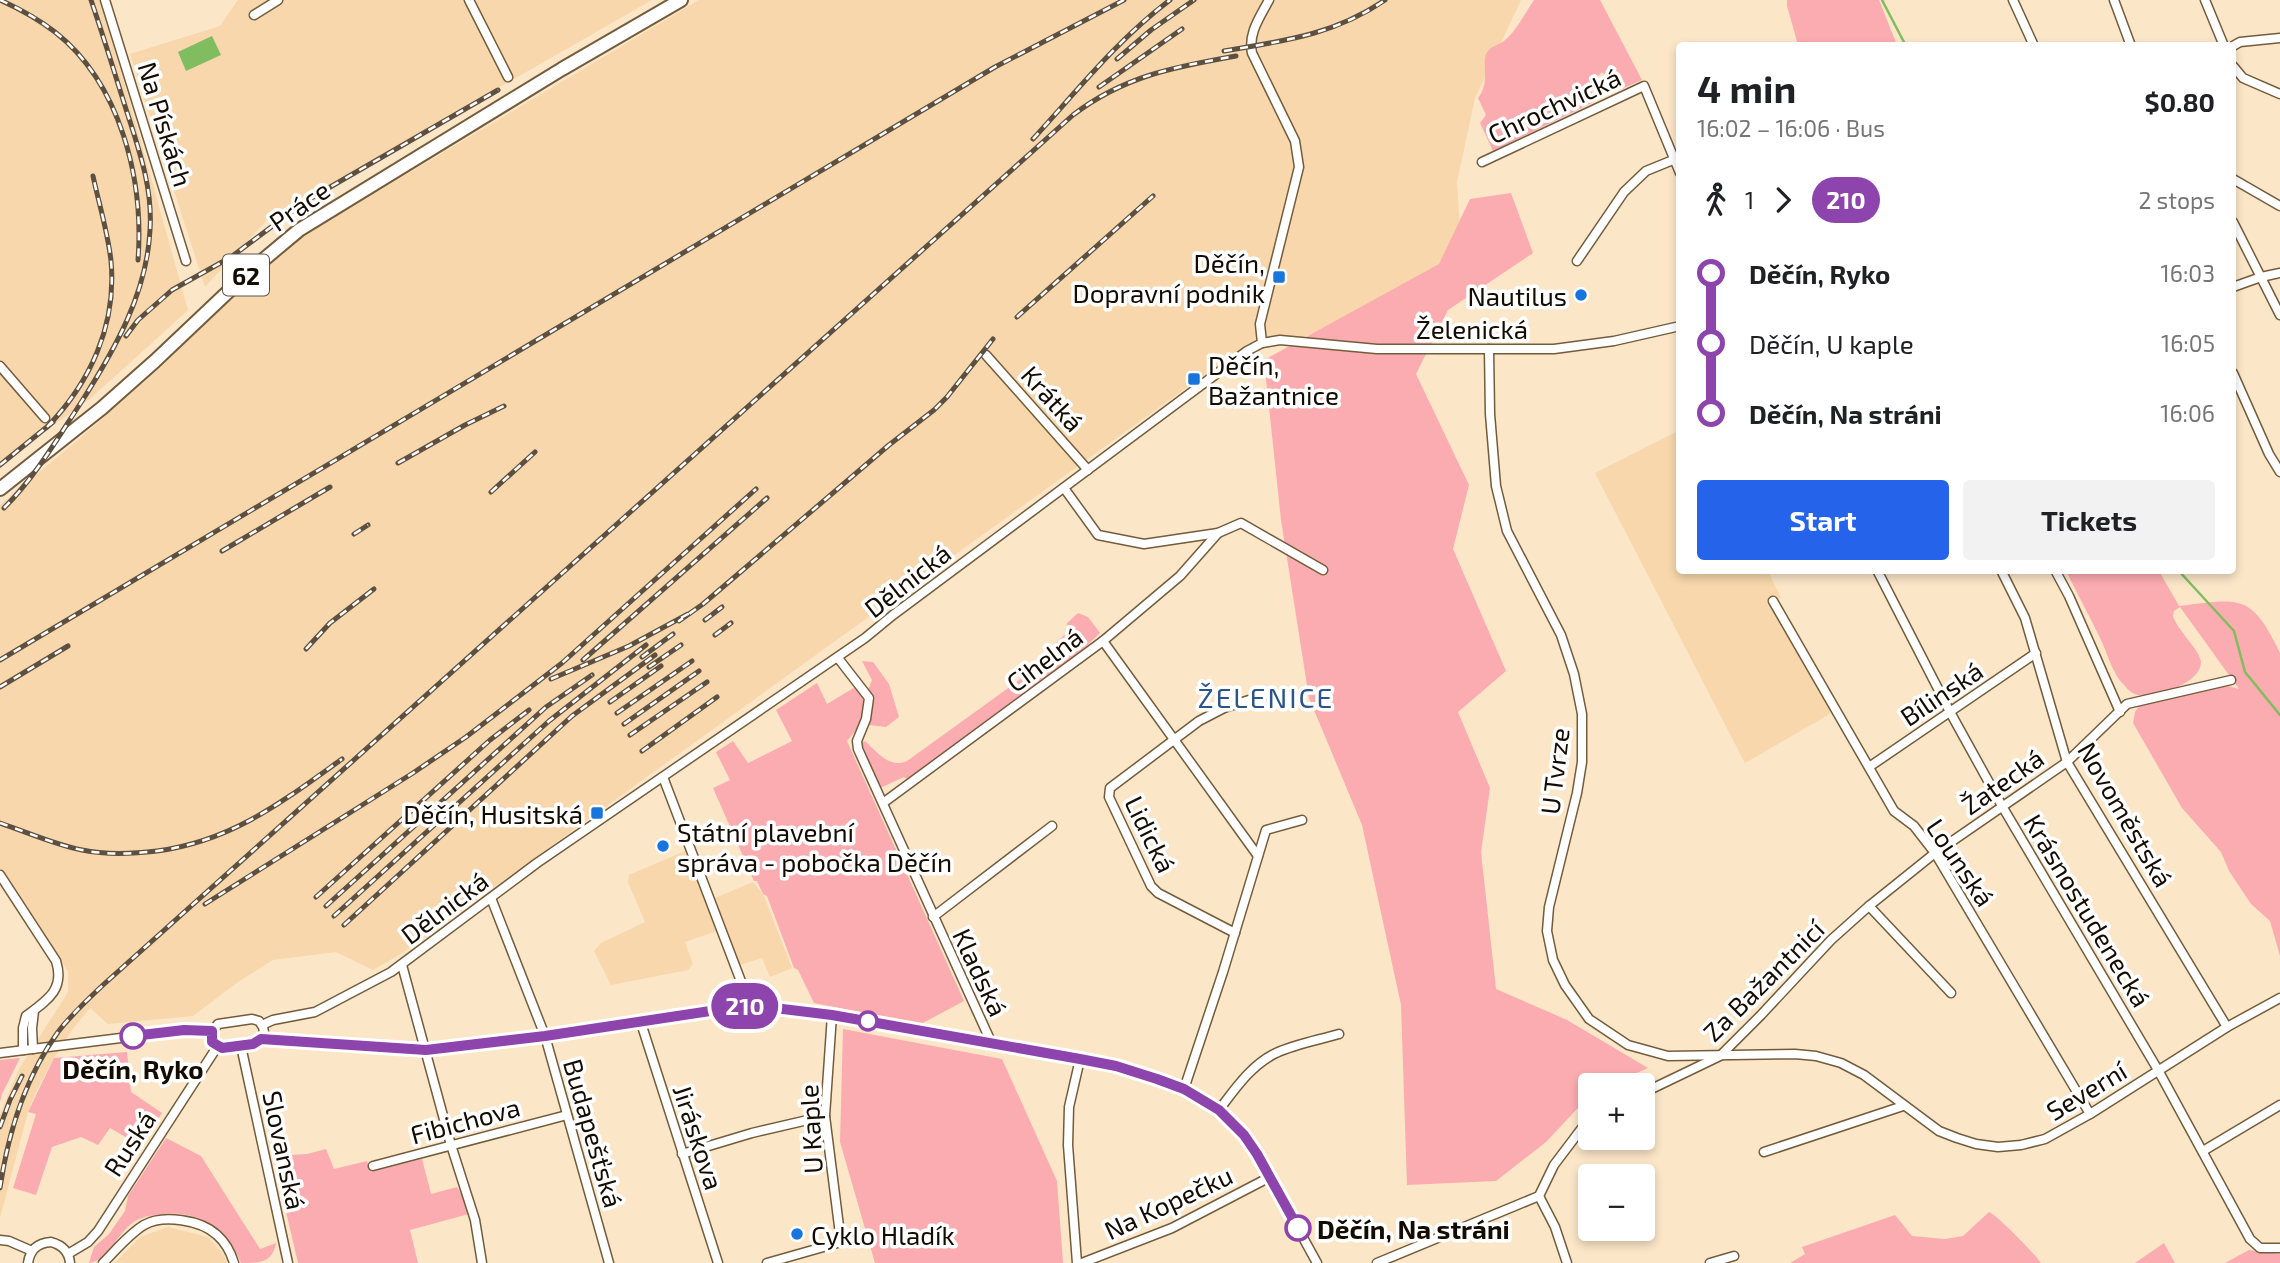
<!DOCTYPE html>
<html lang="en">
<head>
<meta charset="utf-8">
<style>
  body { margin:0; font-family:"Exo 2",sans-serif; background:#f2f2f2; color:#202124; height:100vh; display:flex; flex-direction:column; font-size:26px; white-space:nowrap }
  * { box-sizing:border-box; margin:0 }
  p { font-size:23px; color:#757577 }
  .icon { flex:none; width:38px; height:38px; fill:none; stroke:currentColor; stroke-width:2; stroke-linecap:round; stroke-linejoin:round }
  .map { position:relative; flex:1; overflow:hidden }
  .panel { position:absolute; left:1676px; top:42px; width:560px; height:532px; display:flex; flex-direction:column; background:#fff; border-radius:7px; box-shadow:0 4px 10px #0003 }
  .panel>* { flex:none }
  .badge { padding:0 14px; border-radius:23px; font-size:24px; line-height:46px }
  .fabs { position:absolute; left:1578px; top:1073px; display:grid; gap:14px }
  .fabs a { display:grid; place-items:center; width:77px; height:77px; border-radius:7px; background:#fff; box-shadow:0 4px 10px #0003; font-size:35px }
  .map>.badge { position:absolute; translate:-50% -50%; box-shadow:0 0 0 4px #fff }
  .legs { display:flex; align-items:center; gap:10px; height:77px; padding:0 21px; font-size:23px }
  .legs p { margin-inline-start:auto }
  .head { display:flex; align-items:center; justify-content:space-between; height:119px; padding:0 21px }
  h1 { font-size:38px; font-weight:700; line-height:52px }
  .action { display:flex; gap:14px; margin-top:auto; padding:14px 21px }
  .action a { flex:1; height:80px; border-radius:7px; background:#2563eb; color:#fff; font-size:28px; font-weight:700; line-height:80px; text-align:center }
  .action a+a { background:#f2f2f2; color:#202124 }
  ul { padding:0 21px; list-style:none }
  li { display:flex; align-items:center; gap:24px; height:70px; font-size:26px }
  li i { display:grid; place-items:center; width:10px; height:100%; margin:0 9px; background:currentColor }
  li i::after { content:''; width:18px; height:18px; margin:-9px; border:5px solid; border-radius:50%; background:#fff }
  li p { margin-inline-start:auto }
  li:first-child i { background:linear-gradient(#0000 50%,currentColor 0) }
  li:last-child i { background:linear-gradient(currentColor 50%,#0000 0) }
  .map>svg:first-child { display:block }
  .built { fill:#f7d7ab }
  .green { fill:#fbacb0 }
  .water { fill:#80bd61 }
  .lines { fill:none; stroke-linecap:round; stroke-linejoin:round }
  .stream { stroke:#80bd61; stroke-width:2.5 }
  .street-casing { stroke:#735c3b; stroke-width:11 }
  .primary-casing { stroke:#735c3b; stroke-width:16 }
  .street { stroke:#fff; stroke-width:8 }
  .primary { stroke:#fff; stroke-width:12 }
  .rail-casing { stroke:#5d5040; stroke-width:5 }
  .rail { stroke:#fff; stroke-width:2.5; stroke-dasharray:8; stroke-linecap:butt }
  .line-1-casing { stroke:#fff; stroke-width:16 }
  .line-1 { stroke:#8e44ad; stroke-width:10 }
  .poi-dot { fill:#1875de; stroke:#fff; stroke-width:2.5 }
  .stop-1-dot { fill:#fff; stroke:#8e44ad; stroke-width:3.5 }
  .labels { text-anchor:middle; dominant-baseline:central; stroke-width:7; stroke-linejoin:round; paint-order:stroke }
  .shield { fill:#fff; stroke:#5a544d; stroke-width:2 }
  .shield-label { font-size:24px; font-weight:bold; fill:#140b01 }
  .street-label { font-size:26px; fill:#140b01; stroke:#fff }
  .poi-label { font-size:26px; fill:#140b01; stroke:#fff; text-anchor:end }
  .stop-label { font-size:26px; font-weight:bold; fill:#140b01; stroke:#fff }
  .neighbourhood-label { font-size:28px; letter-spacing:2px; fill:#2b558a; stroke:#fff }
</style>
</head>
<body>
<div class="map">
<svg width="2280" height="1263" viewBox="0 0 2280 1263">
  <rect width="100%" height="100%" fill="#fce6c8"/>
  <g class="built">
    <polygon points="0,0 99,0 125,85 188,310 91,398 33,440 0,468"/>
    <polygon points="238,0 652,0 266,221 205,287 130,54 220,26"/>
    <polygon points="699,0 1521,0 1475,98 1457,182 1462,259 1307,336 1236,352 404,952 373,970 336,952 273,960 238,982 193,1016 108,1024 90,1008 72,1030 54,1058 36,1092 28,1112 0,1218 0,1114 19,1069 68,992 68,971 0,868 0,505 79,439 159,369 264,266 303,236"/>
    <polygon points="1680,430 1680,570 1768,571 1781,598 1769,603 1833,712 1745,763 1595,473"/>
    <polygon points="685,851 708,901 753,882 764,896 792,968 770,977 762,958 740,965 726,928 685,942 693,964 688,970 611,985 594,951 601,943 645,922 628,882 629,875"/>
    <polygon points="168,1227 208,1237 223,1254 227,1263 115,1263 140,1237"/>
  </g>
  <g class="green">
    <path d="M1534,0H1600L1642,80L1622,89L1602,72L1587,88L1600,99L1493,151L1480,123L1486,115L1478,98C1492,81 1479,59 1489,50C1492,46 1499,45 1504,41C1516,32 1525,13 1534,0Z"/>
    <polygon points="1787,0 1879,0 1897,45 1798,45 1787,6"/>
    <polygon points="1511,193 1533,253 1448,310 1416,374 1469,485 1453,549 1506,671 1458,712 1490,788 1481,852 1496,989 1567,1020 1648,1068 1610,1085 1591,1085 1591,1094 1546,1142 1496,1181 1407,1185 1401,1005 1362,825 1309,698 1281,520 1264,360 1439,264 1470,199"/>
    <path d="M2066,571H2159L2179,606C2239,599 2251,592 2280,653V956L2270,921L2251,904L2229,871L2221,852L2182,808L2133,723L2135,712L2139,706L2210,688L2228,686L2239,689L2180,607L2174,611L2173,616C2177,630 2200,650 2201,662C2201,684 2156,697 2138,695C2133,694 2128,690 2125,686C2112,674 2108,654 2100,638C2089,615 2077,593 2066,571Z"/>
    <path d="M1078,613L1088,617L1100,633L1079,653L916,776L907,779L904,777L880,788L861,743L865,741C877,752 890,769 907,761L1047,660L1050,648L1068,632L1067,623Z"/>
    <polygon points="862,661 873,662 889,684 899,717 886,727 869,725 875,697 868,690 872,680"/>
    <path d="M817,683L827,704L857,686C871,715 866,718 847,741L964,1001L921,1024L814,1003L798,970L794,968L767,896L763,894L757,881H754L713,788L730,780L716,752L733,741L748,763L792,741L776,710Z"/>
    <polygon points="843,1029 1002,1059 1057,1181 1063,1263 875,1263 840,1142"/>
    <polygon points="127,1052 131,1092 162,1113 141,1146 110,1128 98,1145 81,1137 52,1147 36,1195 13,1188 36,1114 28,1112 54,1058"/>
    <polygon points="20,1058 2,1094 0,1102 0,1060"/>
    <path d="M166,1138L201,1156L260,1249L276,1243C272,1263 260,1263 241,1263C228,1231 199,1210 164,1214C155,1215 145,1216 137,1220C118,1230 110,1260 89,1263L94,1247L109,1234L125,1211L128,1196Z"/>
    <polygon points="326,1149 334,1169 367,1161 371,1172 422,1159 431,1194 457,1187 466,1202 469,1214 410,1230 418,1263 298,1263 273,1156 307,1154"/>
    <path d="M1989,1212C1996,1214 2036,1255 2041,1263H1790L1805,1254L1802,1247L1895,1215L1912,1236L1945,1239L1963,1236Z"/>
    <polygon points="2164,1243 2175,1263 2135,1263"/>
    <polygon points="2249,1250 2280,1254 2280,1263 2225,1263"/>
  </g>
  <polygon class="water" points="212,36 221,55 186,71 178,52"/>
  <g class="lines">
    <g class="stream">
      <polyline points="1882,0 1906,46"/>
      <polyline points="2178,570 2234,631 2245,672 2280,715"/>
    </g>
    <g class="street-casing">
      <g id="street">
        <polyline points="105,0 186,261"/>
        <polyline points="469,0 508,77"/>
        <polyline points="2013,0 2034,46"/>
        <polyline points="2114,0 2131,46"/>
        <polyline points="2205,0 2224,46"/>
        <polyline points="254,15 278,0"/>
        <polyline points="2233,46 2240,42 2280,38"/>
        <polyline points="2233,66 2243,78 2280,94"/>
        <polyline points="1482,162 1644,86 1680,173"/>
        <polyline points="2233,179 2280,206"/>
        <polyline points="2233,222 2280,315"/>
        <polyline points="1577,261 1624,192 1646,171 1673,160"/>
        <polyline points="2233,287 2261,277 2280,273"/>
        <polyline points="1262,343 1280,340 1377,349 1554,349 1614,341 1680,326"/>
        <polyline points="1489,349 1490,414 1496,486 1507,531 1561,635 1574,674 1582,714 1582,762 1577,793 1549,907 1547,931 1553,960 1565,985 1589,1019 1628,1045 1668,1056 1795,1054 1816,1056 1841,1063 1864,1075 1939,1131 1957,1138 1976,1144 1998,1147 2021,1145 2045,1139 2090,1114 2227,1027 2280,998"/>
        <polyline points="986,355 1088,470"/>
        <polyline points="0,366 45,418"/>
        <polyline points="2233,373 2269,454 2280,472"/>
        <polyline points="1064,488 1098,535 1144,544 1218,533 1241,523 1323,570"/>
        <polyline points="1877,570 1950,712 2002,806 2158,1070 2250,1239 2260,1248 2280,1248"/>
        <polyline points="2001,570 2025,618 2067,762 2227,1027"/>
        <polyline points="2055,570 2069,596 2120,712"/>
        <polyline points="1773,601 1894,811 1914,826 1935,853 2090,1114"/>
        <polyline points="1103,641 1258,856"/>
        <polyline points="838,658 869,698 866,719 857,741 858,749 992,1044"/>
        <polyline points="1869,767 2036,653"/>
        <polyline points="663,777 750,1005"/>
        <polyline points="883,803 1103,641 1180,576 1218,533"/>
        <path d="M0,875L56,961C65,989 48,1000 26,1016L23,1028V1050"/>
        <polyline points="491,898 545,1036 609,1263"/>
        <polyline points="1869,906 1951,993"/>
        <polyline points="933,917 1052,826"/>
        <polyline points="1235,933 1158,893 1151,886 1109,797 1110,788 1199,721 1224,708 1271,693"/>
        <polyline points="402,965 451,1145 475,1220 482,1263"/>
        <path d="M252,1019L259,1021L263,1027C264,1032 265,1034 262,1038C258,1045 225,1051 218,1047C212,1044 211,1039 211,1033L218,1024Z"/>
        <polyline points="641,1023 718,1263"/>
        <path d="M262,1025L273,1020L315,1012L391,972L537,863L865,638L893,615L1247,351L1262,343L1260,324L1299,167L1295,141L1252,53C1248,33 1260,17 1269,0"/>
        <polyline points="262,1039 426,1050 545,1036 750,1005 832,1015 1117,1066 1184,1089 1202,1099 1232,1122 1257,1154 1317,1263"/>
        <polyline points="241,1046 288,1263"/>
        <polyline points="33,1049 32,1028 34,1011"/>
        <polyline points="0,1053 185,1030 212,1031"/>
        <polyline points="1184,1089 1223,972 1266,830 1302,820"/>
        <polyline points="1643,1093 1720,1056 1761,1015 1831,940 1869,906 1935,853 2067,762 2127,704 2231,680"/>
        <path d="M1219,1110C1235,1089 1251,1065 1276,1053C1296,1044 1319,1040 1339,1034"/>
        <polyline points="2203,1151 2280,1105"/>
        <polyline points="1764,1152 1903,1106"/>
        <polyline points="682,1154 752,1133 825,1116"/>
        <polyline points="373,1166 567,1115"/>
        <polyline points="1539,1196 1555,1227 1567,1263"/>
        <polyline points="0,1240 9,1241 32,1251"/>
        <polyline points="68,1254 88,1242 98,1231 217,1047"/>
        <path d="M28,1263C30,1250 37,1243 51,1242C62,1245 69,1251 70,1263"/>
        <path d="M103,1263C116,1250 129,1234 144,1225C163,1214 201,1220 217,1235C225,1242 231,1253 234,1263"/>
        <polyline points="767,1263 841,1242 825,1116 832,1015"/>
        <polyline points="1077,1263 1068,1145 1069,1107 1080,1059"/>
        <polyline points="1082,1263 1172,1228 1270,1177"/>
        <polyline points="1377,1263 1539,1196 1554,1165 1585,1124 1591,1120"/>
        <polyline points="1710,1263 1734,1256"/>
      </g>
    </g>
    <g class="primary-casing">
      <polyline id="primary" points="0,489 102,408 155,361 250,271 299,230 562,69 681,0"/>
    </g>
    <use href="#street" class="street"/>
    <use href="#primary" class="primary"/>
    <g class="rail-casing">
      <g id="rail">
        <path d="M0,0C20,9 38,19 55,32C121,84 144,180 138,260"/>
        <path d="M1224,51C1283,41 1334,35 1385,0"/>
        <polyline points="1117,59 1151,30 1194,0"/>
        <polyline points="1099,87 1182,29"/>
        <path d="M1033,139C1077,91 1117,40 1170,0"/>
        <polyline points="1017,317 1153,196"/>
        <polyline points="126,336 138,320 172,290 231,257 306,201 498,90"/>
        <path d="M47,427C90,383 117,325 111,261C108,233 99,204 93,176"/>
        <polyline points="398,463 465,425 504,406"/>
        <polyline points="0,465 53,422"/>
        <polyline points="491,492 535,452"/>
        <path d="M4,508C36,476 57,439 82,401C115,349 147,293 150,230C153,187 138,147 125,106C114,71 103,35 91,0"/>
        <polyline points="354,534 368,525"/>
        <polyline points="222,551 330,487"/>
        <polyline points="705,620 722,607"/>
        <polyline points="715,635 731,623"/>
        <polyline points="306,649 330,623 374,589"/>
        <polyline points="642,657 673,634"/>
        <polyline points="0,660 995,67 1124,0"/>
        <polyline points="583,660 767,498"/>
        <polyline points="649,667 681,645"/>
        <polyline points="551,679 629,646 688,614 679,621 703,604 889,445 934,410 947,397 993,339"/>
        <polyline points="0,687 68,646"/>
        <polyline points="610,702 661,666"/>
        <polyline points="617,713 692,661"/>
        <polyline points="624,724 699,671"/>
        <polyline points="630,735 707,682"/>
        <polyline points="642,751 717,697"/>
        <path d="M0,823C27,832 53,844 82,850C106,855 132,854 157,851C232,841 282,802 342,759"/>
        <polyline points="316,897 490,740 529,710"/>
        <polyline points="205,904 413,773 466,737 562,663 756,489"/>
        <polyline points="326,906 546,707 592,675"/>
        <polyline points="334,916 549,721 646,645"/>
        <polyline points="344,925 572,716 655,655"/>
        <polyline points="0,1127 10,1100 22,1076"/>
        <path d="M0,1188C8,1133 25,1078 58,1032C71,1015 87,1000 103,985L1073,115C1124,76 1174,67 1236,56"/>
      </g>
    </g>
    <use href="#rail" class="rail"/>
  </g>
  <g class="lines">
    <g class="line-1-casing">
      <polyline id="line-1" points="133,1036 184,1030 212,1031 212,1042 222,1048 253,1044 261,1039 426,1050 545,1036 750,1005 832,1015 1080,1059 1116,1066 1157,1079 1184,1089 1219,1110 1244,1135 1257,1154 1298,1228"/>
    </g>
    <use href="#line-1" class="line-1"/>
  </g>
  <g class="poi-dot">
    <rect x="1272" y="270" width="14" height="14" rx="3.5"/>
    <circle cx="1581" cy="295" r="7"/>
    <rect x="1187" y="372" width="14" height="14" rx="3.5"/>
    <rect x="590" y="806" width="14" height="14" rx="3.5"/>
    <circle cx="663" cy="846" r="7"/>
    <circle cx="797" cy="1234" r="7"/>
  </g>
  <g class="stop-1-dot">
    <circle cx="868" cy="1021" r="9"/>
    <circle cx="133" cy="1036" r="12"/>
    <circle cx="1298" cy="1228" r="12"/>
  </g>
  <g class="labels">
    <rect class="shield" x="223" y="254.5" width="46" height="41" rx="5"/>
    <g class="shield-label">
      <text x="246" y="275">62</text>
    </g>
    <g class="street-label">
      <text transform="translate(1554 105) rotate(-25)">Chrochvická</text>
      <text transform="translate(166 124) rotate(73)">Na Pískách</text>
      <text transform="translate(299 205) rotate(-35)">Práce</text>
      <text x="1472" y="328">Želenická</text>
      <text transform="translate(1053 398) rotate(48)">Krátká</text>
      <text transform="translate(907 580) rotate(-38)">Dělnická</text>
      <text transform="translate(1044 659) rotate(-37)">Cihelná</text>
      <text transform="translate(1941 693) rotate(-34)">Bílinská</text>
      <text transform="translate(1554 771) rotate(-83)">U Tvrze</text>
      <text transform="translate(2002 781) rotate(-35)">Žatecká</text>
      <text transform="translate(2126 814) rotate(60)">Novoměstská</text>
      <text transform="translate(1151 834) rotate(64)">Lidická</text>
      <text transform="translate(1961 862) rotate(56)">Lounská</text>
      <text transform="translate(444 907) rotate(-37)">Dělnická</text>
      <text transform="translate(2088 910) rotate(59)">Krásnostudenecká</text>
      <text transform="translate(981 972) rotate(65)">Kladská</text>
      <text transform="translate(1763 980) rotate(-45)">Za Bažantnicí</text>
      <text transform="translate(2086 1090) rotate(-31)">Severní</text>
      <text transform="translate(465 1120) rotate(-15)">Fibichova</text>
      <text transform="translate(810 1129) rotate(-93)">U Kaple</text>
      <text transform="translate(594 1133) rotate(74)">Budapešťská</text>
      <text transform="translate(699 1137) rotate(72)">Jiráskova</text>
      <text transform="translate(129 1143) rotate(-57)">Ruská</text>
      <text transform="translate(285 1150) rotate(78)">Slovanská</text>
      <text transform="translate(1168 1202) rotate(-25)">Na Kopečku</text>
    </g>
    <g class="poi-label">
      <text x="1265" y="262">Děčín,<tspan x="1265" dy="30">Dopravní podnik</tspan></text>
      <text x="1567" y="295">Nautilus</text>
      <text x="1208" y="364" text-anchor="start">Děčín,<tspan x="1208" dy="30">Bažantnice</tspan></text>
      <text x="583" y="813">Děčín, Husitská</text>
      <text x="677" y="831" text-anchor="start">Státní plavební<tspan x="677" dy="30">správa - pobočka Děčín</tspan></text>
      <text x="811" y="1234" text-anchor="start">Cyklo Hladík</text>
    </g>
    <g class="stop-label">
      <text x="133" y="1068">Děčín, Ryko</text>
      <text x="1317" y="1228" text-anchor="start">Děčín, Na stráni</text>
    </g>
    <g class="neighbourhood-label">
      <text x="1266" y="697">ŽELENICE</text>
    </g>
  </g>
</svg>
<div class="fabs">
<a>+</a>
<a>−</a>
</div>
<b class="badge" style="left:745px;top:1006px;background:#8e44ad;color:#fff">210</b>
<section class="panel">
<div class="head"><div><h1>4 min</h1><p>16:02 – 16:06 · Bus</p></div><b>$0.80</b></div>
<div class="legs"><svg class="icon" aria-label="walk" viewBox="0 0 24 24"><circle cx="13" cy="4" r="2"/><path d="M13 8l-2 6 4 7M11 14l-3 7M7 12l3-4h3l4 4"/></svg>1<svg class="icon" aria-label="forward" viewBox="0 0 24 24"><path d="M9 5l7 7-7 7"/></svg><b class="badge" style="background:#8e44ad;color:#fff">210</b><p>2 stops</p></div>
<ul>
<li><i style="color:#8e44ad"></i><b>Děčín, Ryko</b><p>16:03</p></li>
<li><i style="color:#8e44ad"></i><span>Děčín, U kaple</span><p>16:05</p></li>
<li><i style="color:#8e44ad"></i><b>Děčín, Na stráni</b><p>16:06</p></li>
</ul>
<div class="action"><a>Start</a><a>Tickets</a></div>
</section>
</div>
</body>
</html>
